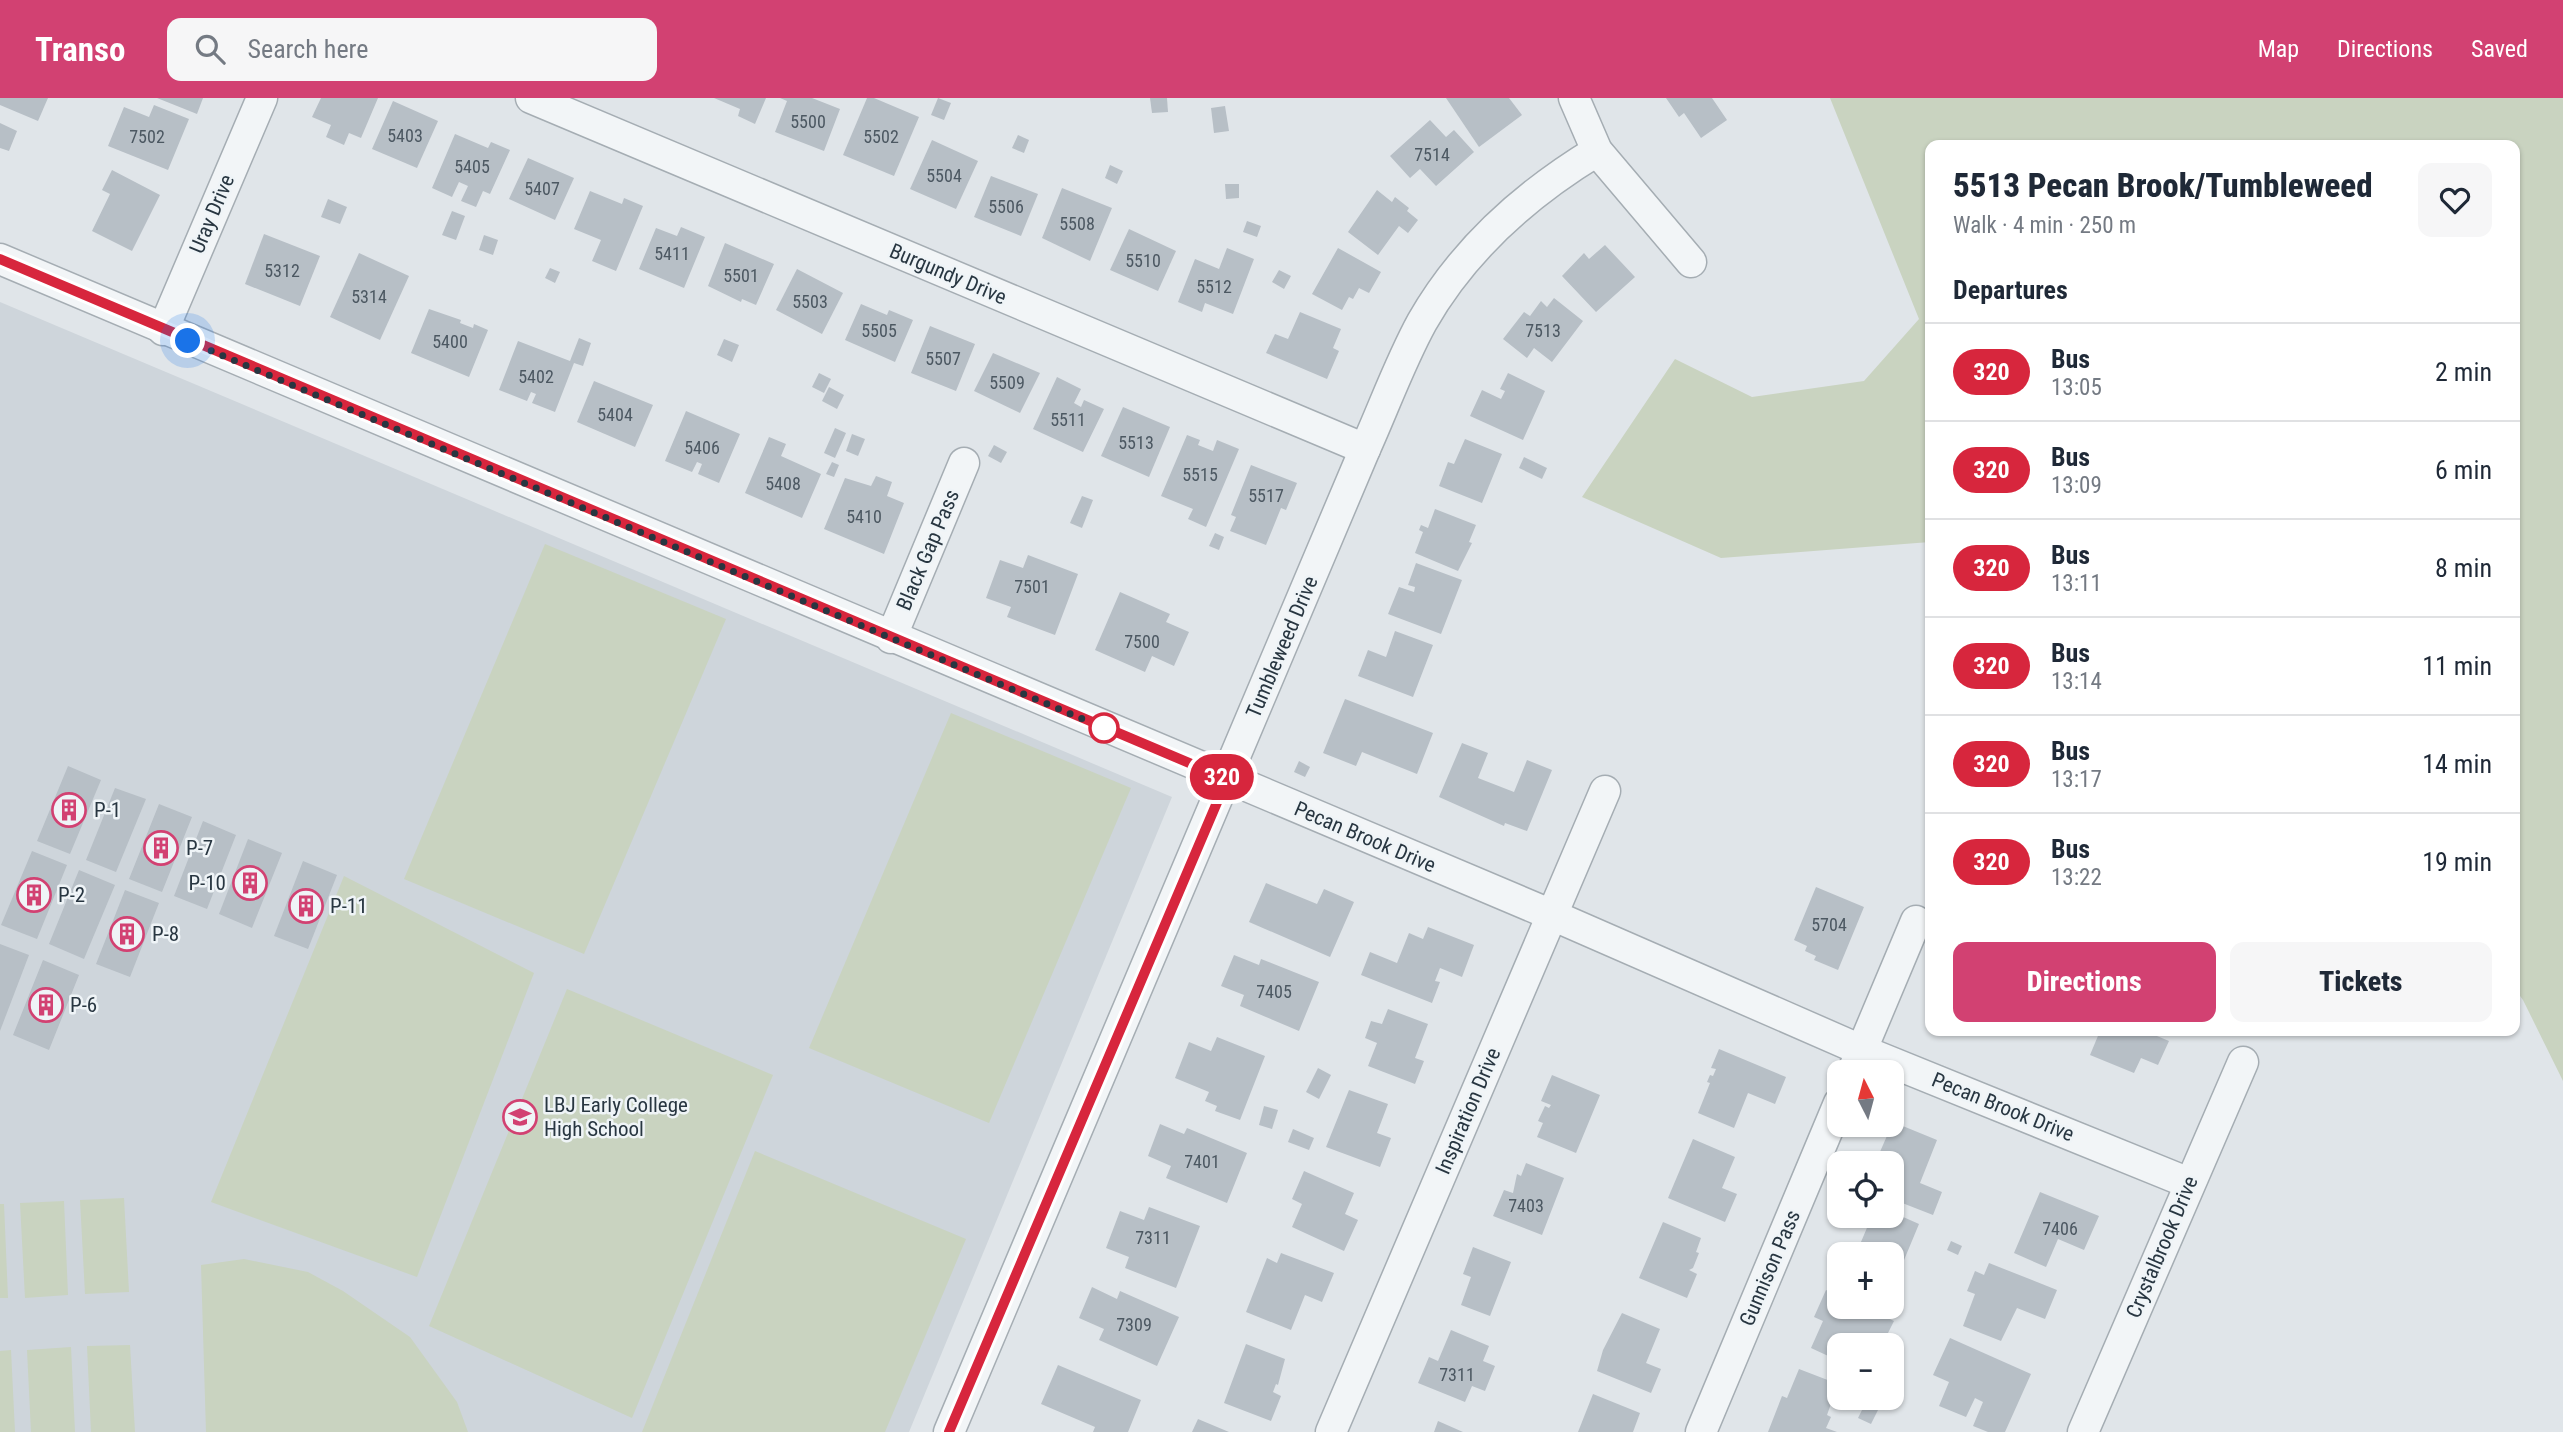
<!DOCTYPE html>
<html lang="en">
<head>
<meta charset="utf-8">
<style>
  body { margin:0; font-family:"Roboto Condensed",sans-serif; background:#f6f6f7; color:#1f2937; height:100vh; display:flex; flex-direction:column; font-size:26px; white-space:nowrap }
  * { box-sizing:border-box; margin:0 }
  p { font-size:23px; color:#747a83 }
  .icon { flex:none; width:38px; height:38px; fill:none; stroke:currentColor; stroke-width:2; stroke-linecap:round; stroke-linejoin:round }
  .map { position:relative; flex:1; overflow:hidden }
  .panel { position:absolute; left:1925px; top:42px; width:595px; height:896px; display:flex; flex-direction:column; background:#fff; border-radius:14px; box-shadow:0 2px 5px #0004 }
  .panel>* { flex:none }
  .badge { padding:0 14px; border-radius:23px; font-size:24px; line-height:46px }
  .needle { width:46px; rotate:354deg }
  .buttons { position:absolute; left:1827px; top:962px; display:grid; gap:14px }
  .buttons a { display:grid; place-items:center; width:77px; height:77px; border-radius:14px; background:#fff; box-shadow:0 2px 5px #0004; font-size:35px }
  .you { position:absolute; width:35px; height:35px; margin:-18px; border:5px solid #fff; border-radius:50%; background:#1a73e8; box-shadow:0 0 0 10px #1a73e833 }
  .map>.badge { position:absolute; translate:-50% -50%; box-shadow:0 0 0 4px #fff }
  h2 { padding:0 28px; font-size:26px; line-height:63px }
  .round { display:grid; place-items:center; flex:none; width:74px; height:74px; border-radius:14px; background:#f6f6f7 }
  .head { display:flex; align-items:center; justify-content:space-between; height:119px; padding:0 28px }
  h1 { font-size:33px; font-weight:800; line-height:52px }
  .primary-button { display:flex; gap:14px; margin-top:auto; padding:14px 28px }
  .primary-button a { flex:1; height:80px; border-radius:14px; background:#d24172; color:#fff; font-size:28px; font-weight:800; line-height:80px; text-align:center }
  .primary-button a+a { background:#f6f6f7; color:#1f2937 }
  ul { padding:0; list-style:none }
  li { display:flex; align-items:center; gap:21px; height:98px; padding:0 28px; border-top:2px solid #e0e1e3 }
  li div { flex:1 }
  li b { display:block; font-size:26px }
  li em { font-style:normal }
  li .badge { min-width:77px; font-weight:700; text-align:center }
  header { display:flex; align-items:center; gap:42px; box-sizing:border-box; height:98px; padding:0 35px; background:#d24172; color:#fff }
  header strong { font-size:33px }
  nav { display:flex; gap:38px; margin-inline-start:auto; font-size:24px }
  .search { width:490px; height:63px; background:#f6f6f7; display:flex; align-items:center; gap:18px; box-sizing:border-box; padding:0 24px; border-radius:14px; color:#747a83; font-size:26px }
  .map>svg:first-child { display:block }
  .built { fill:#ced5db }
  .green { fill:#c9d3c0 }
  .building { fill:#b7bfc6 }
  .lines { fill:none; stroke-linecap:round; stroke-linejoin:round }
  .minor-casing { stroke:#a5adb3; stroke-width:33 }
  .minor { stroke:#f2f5f7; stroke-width:30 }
  .line-casing { stroke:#fff; stroke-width:16 }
  .line { stroke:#d7263d; stroke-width:10 }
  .walk { stroke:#283641; stroke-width:7; stroke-dasharray:0 12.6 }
  .stop-dot { fill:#fff; stroke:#d7263d; stroke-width:3.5 }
  .labels { text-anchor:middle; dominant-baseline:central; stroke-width:5; stroke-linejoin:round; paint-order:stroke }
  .number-label { font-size:18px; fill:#4c5862 }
  .street-label { font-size:21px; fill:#283641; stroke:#eff4f7 }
  .poi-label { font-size:21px; fill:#283641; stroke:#eff4f7; text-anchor:start }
</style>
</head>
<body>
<header>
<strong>Transo</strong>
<div class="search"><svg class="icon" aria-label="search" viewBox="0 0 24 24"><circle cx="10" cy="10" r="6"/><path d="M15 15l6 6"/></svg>Search here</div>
<nav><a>Map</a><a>Directions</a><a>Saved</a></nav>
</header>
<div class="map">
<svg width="2563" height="1334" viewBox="0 0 2563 1334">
  <rect width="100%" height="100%" fill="#e0e5e9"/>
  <polygon class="built" points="0,204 1172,699 909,1334 0,1334"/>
  <g class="green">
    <polygon points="1830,0 2563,0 2563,983 2523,902 2515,891 2515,47 1930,47 1930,444 1721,460 1582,399 1675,261 1752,299 1864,283 1919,221"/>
    <polygon points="545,446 726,521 584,856 404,781"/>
    <polygon points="951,615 1131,690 989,1025 809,950"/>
    <polygon points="344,778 534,875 417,1179 211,1104"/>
    <polygon points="567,891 773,977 632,1320 429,1228"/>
    <polygon points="755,1053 966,1141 885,1334 642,1334"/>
    <polygon points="124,1100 129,1194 85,1196 80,1102"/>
    <polygon points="64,1103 68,1197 25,1200 20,1105"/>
    <polygon points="0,1106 4,1106 8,1200 0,1200"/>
    <polygon points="244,1161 308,1174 343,1193 410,1239 457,1304 468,1334 206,1334 201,1167"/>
    <polygon points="130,1247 135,1334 91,1334 87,1248"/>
    <polygon points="71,1249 75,1334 31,1334 27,1252"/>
    <polygon points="11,1252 15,1334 0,1334 0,1253"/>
  </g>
  <g class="building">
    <polygon points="0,0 48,0 38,23 0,7"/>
    <polygon points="157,0 203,0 197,16"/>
    <polygon points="321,0 378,0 361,40 349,35 344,47 326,39 331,27 312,19"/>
    <polygon points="714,0 766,0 755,26 738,18 740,11"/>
    <polygon points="780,0 812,0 840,11 824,53 775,34 787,3"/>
    <polygon points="867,0 874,0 919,19 894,78 843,57"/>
    <polygon points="938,0 951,5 944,22 931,17"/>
    <polygon points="1150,0 1167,0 1168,14 1152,15"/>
    <polygon points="1446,0 1509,0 1522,17 1479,49"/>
    <polygon points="1666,0 1712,0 1727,22 1701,40 1684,15 1679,19"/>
    <polygon points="393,3 438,23 417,70 372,51"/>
    <polygon points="154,7 189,21 168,72 108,48 124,9 149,19"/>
    <polygon points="1225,8 1229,33 1214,35 1211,10"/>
    <polygon points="1430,22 1446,39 1454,32 1474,54 1436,88 1420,71 1410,80 1390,58"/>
    <polygon points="0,25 17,33 9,53 0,50"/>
    <polygon points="455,36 488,50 491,44 510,52 490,96 483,93 476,109 461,103 468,88 459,84 452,99 432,90"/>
    <polygon points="1018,37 1029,42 1024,55 1012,50"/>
    <polygon points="932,42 978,63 956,111 910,91"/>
    <polygon points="528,60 574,80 555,122 509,101"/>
    <polygon points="1110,67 1123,73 1117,86 1105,80"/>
    <polygon points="112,72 160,97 132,153 92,133 110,96 102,92"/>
    <polygon points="991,78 1038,96 1021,138 974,119"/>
    <polygon points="1225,86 1239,86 1239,100 1226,101"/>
    <polygon points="1062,90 1112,110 1090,163 1042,140"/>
    <polygon points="1377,92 1392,104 1395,99 1409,110 1407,113 1418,122 1408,135 1399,128 1378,157 1348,134"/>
    <polygon points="590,93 622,106 624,100 643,108 616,173 592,163 601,142 574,131"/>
    <polygon points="328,101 347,109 340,126 321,119"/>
    <polygon points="452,113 465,118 456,142 442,137"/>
    <polygon points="1247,123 1261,128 1257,139 1243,134"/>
    <polygon points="681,129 705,139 684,190 639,171 656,130 677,138"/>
    <polygon points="1129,131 1176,153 1158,193 1110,172"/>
    <polygon points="264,136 320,158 300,208 245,186"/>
    <polygon points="484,137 498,142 493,157 479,152"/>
    <polygon points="725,145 774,166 756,207 742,201 741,204 708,188"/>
    <polygon points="1605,147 1635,179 1596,214 1562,178 1584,155 1589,161"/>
    <polygon points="1227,150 1254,161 1233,216 1205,205 1202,214 1178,204 1195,161 1219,171"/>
    <polygon points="1338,150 1381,174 1369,195 1359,190 1353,201 1349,199 1342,212 1312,196"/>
    <polygon points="359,155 409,178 380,242 330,219"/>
    <polygon points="550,170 560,174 555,185 545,180"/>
    <polygon points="797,171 843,195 822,236 776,212"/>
    <polygon points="1279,172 1291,178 1284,191 1272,184"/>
    <polygon points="1554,200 1583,223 1552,264 1534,250 1527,260 1503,241 1524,214 1530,218 1541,203 1547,209"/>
    <polygon points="861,206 887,217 889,212 913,222 895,264 845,242"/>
    <polygon points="429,211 461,222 460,225 473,230 474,226 488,232 469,279 411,255"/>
    <polygon points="1300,214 1341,231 1333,250 1339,253 1327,281 1266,255 1275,236 1288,241"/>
    <polygon points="930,228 975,246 956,293 911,275"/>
    <polygon points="579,240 591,245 583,268 574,265 555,314 532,305 536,296 531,294 527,303 499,292 518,243 570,263"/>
    <polygon points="724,241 739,247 732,264 717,257"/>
    <polygon points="993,255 1040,275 1020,315 974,293"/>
    <polygon points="819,275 831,281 824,295 812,289"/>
    <polygon points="1508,275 1545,293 1523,342 1470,318 1482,292 1501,301 1505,293 1500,291"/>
    <polygon points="1057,279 1081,291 1074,305 1081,309 1084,302 1104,311 1083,354 1033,331"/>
    <polygon points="594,283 653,307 635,349 577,324"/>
    <polygon points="829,289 844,297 837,311 822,303"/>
    <polygon points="1123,309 1170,329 1149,379 1101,358"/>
    <polygon points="686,313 740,336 719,385 698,376 702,366 697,364 692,374 665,363"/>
    <polygon points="835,330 846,335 835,360 824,355"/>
    <polygon points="852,336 865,341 858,358 846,353"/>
    <polygon points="1187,337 1200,342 1198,347 1213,353 1217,342 1239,351 1206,429 1188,421 1193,411 1161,398"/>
    <polygon points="769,339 786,346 781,358 821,376 802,420 745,395"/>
    <polygon points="1465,341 1502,356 1482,405 1439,388 1448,364 1454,366"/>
    <polygon points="994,347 1007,354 1001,365 988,358"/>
    <polygon points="1524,359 1547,370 1542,381 1519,370"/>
    <polygon points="832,364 839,367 834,379 826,376"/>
    <polygon points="1251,367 1297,385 1286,412 1281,410 1266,447 1230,433 1236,419 1231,417"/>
    <polygon points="876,378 892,384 887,398 904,405 884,456 824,431 845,380 871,388"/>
    <polygon points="1082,398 1093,402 1082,430 1070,425"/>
    <polygon points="1435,411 1476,427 1469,444 1472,445 1458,473 1415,455 1423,434 1419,432 1421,427 1428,430"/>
    <polygon points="1215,435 1224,439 1219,452 1209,448"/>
    <polygon points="1028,457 1078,476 1055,537 1007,519 1011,509 986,500 1000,462 1023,470"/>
    <polygon points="1416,465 1462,482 1441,536 1388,516 1399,489 1414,494 1415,489 1408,487"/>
    <polygon points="1120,494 1170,516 1166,524 1189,534 1174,568 1152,558 1145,574 1095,552"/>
    <polygon points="1395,533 1433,547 1413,599 1358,578 1368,552 1386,559"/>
    <polygon points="1345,601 1433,635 1417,676 1362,654 1356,668 1323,655"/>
    <polygon points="1462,645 1488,655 1478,680 1514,694 1527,662 1552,672 1527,733 1505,725 1504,728 1439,699"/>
    <polygon points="1299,663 1310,669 1305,679 1294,674"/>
    <polygon points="68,668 101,682 70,756 37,743"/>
    <polygon points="115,690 146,701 116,774 86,762"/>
    <polygon points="159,706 192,719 162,794 129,781"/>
    <polygon points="203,723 236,737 207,811 174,798"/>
    <polygon points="248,741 282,755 252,830 219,816"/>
    <polygon points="32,753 67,767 37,841 1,827"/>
    <polygon points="303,763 337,777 308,851 274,838"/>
    <polygon points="79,772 115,787 84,861 49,846"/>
    <polygon points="1266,785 1317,806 1324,791 1354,804 1330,859 1249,824"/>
    <polygon points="1816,789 1864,809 1838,872 1814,862 1816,858 1805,853 1807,848 1794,842"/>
    <polygon points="125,792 159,805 130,879 96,866"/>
    <polygon points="1428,829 1474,847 1462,879 1440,870 1435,883 1440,884 1432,905 1361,877 1370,854 1397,865 1409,835 1423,841"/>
    <polygon points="0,846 29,857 0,933"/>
    <polygon points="1234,857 1259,867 1261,861 1319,884 1299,933 1240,908 1244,897 1221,888"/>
    <polygon points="43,862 79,877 49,952 13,937"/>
    <polygon points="1388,911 1428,926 1415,960 1424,963 1415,986 1368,968 1377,945 1365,940 1371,923 1382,926"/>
    <polygon points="2100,933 2145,933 2169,943 2158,967 2141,960 2134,975 2090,957"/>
    <polygon points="1217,939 1265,958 1240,1022 1215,1013 1217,1008 1205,1003 1209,994 1175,980 1189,944 1211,953"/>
    <polygon points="1719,951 1786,979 1775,1006 1748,995 1734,1030 1698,1015 1710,985 1707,984 1710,977 1713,978 1716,971 1711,970"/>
    <polygon points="1318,970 1331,977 1319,1001 1306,994"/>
    <polygon points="1552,977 1600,997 1576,1055 1537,1039 1543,1025 1538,1023 1545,1008 1549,1010 1551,1007 1541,1003"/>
    <polygon points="1349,992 1388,1006 1377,1035 1391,1040 1380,1069 1326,1049"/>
    <polygon points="1264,1008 1278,1012 1272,1031 1259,1027"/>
    <polygon points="1893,1024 1937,1042 1920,1085 1942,1094 1933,1117 1892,1101 1892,1066 1876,1063"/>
    <polygon points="1160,1026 1184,1036 1187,1030 1247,1055 1227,1105 1166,1080 1171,1068 1148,1058"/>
    <polygon points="1293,1031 1314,1040 1309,1052 1288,1044"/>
    <polygon points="1693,1041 1735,1059 1722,1090 1737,1096 1725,1124 1668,1100"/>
    <polygon points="1526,1065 1564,1080 1542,1137 1493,1118 1504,1092 1513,1095 1517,1076 1521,1078"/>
    <polygon points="1304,1073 1354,1095 1345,1116 1358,1122 1344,1153 1292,1129 1302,1106 1292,1101"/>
    <polygon points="2040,1094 2099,1118 2084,1152 2058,1141 2046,1169 2014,1155"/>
    <polygon points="1149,1109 1200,1128 1176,1190 1125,1170 1129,1159 1106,1150 1120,1113 1144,1122"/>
    <polygon points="1892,1114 1919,1126 1892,1191 1892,1157 1843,1157 1847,1146 1858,1151 1872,1118 1892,1118"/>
    <polygon points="1663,1124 1701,1140 1696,1154 1699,1155 1693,1170 1689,1172 1697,1176 1687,1200 1639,1180"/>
    <polygon points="1951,1143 1962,1148 1958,1157 1947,1152"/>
    <polygon points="1473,1149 1511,1164 1490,1218 1461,1207 1471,1179 1463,1176"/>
    <polygon points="1281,1155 1334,1175 1322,1204 1305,1197 1291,1232 1246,1214 1267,1160 1277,1165"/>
    <polygon points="1989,1165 2057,1192 2045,1221 2017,1210 2001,1243 1963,1228 1975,1196 1967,1193 1975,1173 1984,1177"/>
    <polygon points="1092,1189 1117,1201 1120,1193 1179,1219 1157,1268 1099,1242 1104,1231 1079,1220"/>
    <polygon points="1826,1192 1839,1198 1839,1209 1864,1209 1894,1223 1883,1245 1871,1240 1867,1248 1839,1248 1839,1263 1811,1250 1823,1223 1814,1219"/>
    <polygon points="1622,1215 1660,1231 1646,1265 1661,1271 1651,1295 1597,1273 1603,1252"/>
    <polygon points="1451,1232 1489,1248 1483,1263 1495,1268 1485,1293 1472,1288 1465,1304 1418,1285 1429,1259 1438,1263"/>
    <polygon points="1950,1240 2031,1276 2005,1334 1988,1334 1973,1328 1983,1304 1975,1300 1966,1319 1939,1308 1949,1284 1933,1277"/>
    <polygon points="1246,1246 1285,1261 1278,1287 1276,1286 1273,1294 1281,1298 1271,1323 1224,1305"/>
    <polygon points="1058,1267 1141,1302 1128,1334 1093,1334 1095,1329 1041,1306"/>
    <polygon points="1799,1271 1838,1286 1827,1317 1831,1319 1826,1330 1837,1334 1768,1334 1782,1298 1787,1300"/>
    <polygon points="1593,1296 1640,1315 1633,1334 1578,1334"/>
    <polygon points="1865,1306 1878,1312 1871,1326 1858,1320"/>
    <polygon points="1198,1321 1229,1334 1192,1334"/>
    <polygon points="1438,1323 1463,1334 1434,1334"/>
  </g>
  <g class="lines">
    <g class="minor-casing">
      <g id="minor">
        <polyline points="531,0 1365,351"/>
        <polyline points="1574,0 1597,53 1691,164"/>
        <polyline points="0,161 1552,817 1861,952 2189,1085"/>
        <polyline points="163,232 262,0"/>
        <polyline points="891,540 964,365"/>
        <polyline points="1852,975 1916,823"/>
        <path d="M949,1334L1365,351C1384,309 1400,264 1422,224C1463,152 1526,96 1597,53"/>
        <polyline points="1331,1334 1605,693"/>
        <polyline points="1701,1334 1839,1005"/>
        <polyline points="2083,1334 2243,964"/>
      </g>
    </g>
    <use href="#minor" class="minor"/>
  </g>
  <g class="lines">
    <g class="line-casing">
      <polyline id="line" points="0,161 1227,681 949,1334"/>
    </g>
    <use href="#line" class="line"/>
    <polyline class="walk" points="188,243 1104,630"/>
  </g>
  <defs>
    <g id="building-ring" transform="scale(1.75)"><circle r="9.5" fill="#eff4f7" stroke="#d24172" stroke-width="1.5"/><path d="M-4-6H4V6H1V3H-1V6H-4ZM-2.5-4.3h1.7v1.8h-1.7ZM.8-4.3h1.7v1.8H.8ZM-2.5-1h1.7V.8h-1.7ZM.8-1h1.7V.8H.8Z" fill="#d24172"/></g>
    <g id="school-ring" transform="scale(1.75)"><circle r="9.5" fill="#eff4f7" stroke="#d24172" stroke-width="1.5"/><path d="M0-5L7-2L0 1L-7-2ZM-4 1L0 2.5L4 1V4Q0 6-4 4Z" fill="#d24172"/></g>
  </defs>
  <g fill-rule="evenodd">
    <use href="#building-ring" x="69" y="712"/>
    <use href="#building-ring" x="161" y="750"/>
    <use href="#building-ring" x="250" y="785"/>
    <use href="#building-ring" x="34" y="797"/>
    <use href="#building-ring" x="306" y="808"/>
    <use href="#building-ring" x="127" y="836"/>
    <use href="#building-ring" x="46" y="907"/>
    <use href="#school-ring" x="520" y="1019"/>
  </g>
  <circle class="stop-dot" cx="1104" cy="630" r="14"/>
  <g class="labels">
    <g class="number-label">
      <text x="808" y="23">5500</text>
      <text x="405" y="37">5403</text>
      <text x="147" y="38">7502</text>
      <text x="881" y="38">5502</text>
      <text x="1432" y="56">7514</text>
      <text x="472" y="68">5405</text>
      <text x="944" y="77">5504</text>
      <text x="542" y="90">5407</text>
      <text x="1006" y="108">5506</text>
      <text x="1077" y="125">5508</text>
      <text x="672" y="155">5411</text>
      <text x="1143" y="162">5510</text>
      <text x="282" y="172">5312</text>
      <text x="741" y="177">5501</text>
      <text x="1214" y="188">5512</text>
      <text x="369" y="198">5314</text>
      <text x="810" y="203">5503</text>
      <text x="879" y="232">5505</text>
      <text x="1543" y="232">7513</text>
      <text x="450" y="243">5400</text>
      <text x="943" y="260">5507</text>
      <text x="536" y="278">5402</text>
      <text x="1007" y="284">5509</text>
      <text x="615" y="316">5404</text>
      <text x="1068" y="321">5511</text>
      <text x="1136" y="344">5513</text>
      <text x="702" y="349">5406</text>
      <text x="1200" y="376">5515</text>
      <text x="783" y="385">5408</text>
      <text x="1266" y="397">5517</text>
      <text x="864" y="418">5410</text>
      <text x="1032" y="488">7501</text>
      <text x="1142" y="543">7500</text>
      <text x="1829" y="826">5704</text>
      <text x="1274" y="893">7405</text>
      <text x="1202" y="1063">7401</text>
      <text x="1526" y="1107">7403</text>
      <text x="2060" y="1130">7406</text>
      <text x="1153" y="1139">7311</text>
      <text x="1134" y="1226">7309</text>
      <text x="1457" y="1276">7311</text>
    </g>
    <g class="street-label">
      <text transform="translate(212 116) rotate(-67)">Uray Drive</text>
      <text transform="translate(948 176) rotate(23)">Burgundy Drive</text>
      <text transform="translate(928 452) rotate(-67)">Black Gap Pass</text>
      <text transform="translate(1282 549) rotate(-67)">Tumbleweed Drive</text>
      <text transform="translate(1365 739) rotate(23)">Pecan Brook Drive</text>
      <text transform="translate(2003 1009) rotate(22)">Pecan Brook Drive</text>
      <text transform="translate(1468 1013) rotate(-67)">Inspiration Drive</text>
      <text transform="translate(2162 1149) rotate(-67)">Crystalbrook Drive</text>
      <text transform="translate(1770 1170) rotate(-67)">Gunnison Pass</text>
    </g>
    <g class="poi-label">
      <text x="94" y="712">P-1</text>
      <text x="186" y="750">P-7</text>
      <text x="226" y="785" text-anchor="end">P-10</text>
      <text x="58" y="797">P-2</text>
      <text x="330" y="808">P-11</text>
      <text x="152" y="836">P-8</text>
      <text x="70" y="907">P-6</text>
      <text x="544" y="1007">LBJ Early College<tspan x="544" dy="24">High School</tspan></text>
    </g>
  </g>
</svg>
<div class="buttons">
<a><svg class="needle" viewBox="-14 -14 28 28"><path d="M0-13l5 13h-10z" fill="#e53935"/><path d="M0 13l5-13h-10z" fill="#747a83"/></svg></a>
<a><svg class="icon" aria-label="locate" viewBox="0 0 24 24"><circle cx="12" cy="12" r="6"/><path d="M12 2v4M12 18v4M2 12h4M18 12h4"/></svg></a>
<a>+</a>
<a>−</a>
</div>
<div class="you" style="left:188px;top:243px"></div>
<b class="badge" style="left:1222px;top:679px;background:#d7263d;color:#fff">320</b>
<section class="panel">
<div class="head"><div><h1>5513 Pecan Brook/Tumbleweed</h1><p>Walk · 4 min · 250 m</p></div><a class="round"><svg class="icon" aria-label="heart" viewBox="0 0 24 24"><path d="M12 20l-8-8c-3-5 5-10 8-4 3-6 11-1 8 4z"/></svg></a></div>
<h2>Departures</h2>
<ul>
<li><span class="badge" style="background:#d7263d;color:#fff">320</span><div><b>Bus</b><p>13:05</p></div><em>2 min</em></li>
<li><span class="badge" style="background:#d7263d;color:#fff">320</span><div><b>Bus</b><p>13:09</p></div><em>6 min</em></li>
<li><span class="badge" style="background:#d7263d;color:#fff">320</span><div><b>Bus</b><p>13:11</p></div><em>8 min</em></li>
<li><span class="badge" style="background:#d7263d;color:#fff">320</span><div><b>Bus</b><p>13:14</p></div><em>11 min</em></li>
<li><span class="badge" style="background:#d7263d;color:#fff">320</span><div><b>Bus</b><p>13:17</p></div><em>14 min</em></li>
<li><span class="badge" style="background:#d7263d;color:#fff">320</span><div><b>Bus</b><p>13:22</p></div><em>19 min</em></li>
</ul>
<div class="primary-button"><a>Directions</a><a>Tickets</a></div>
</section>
</div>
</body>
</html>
